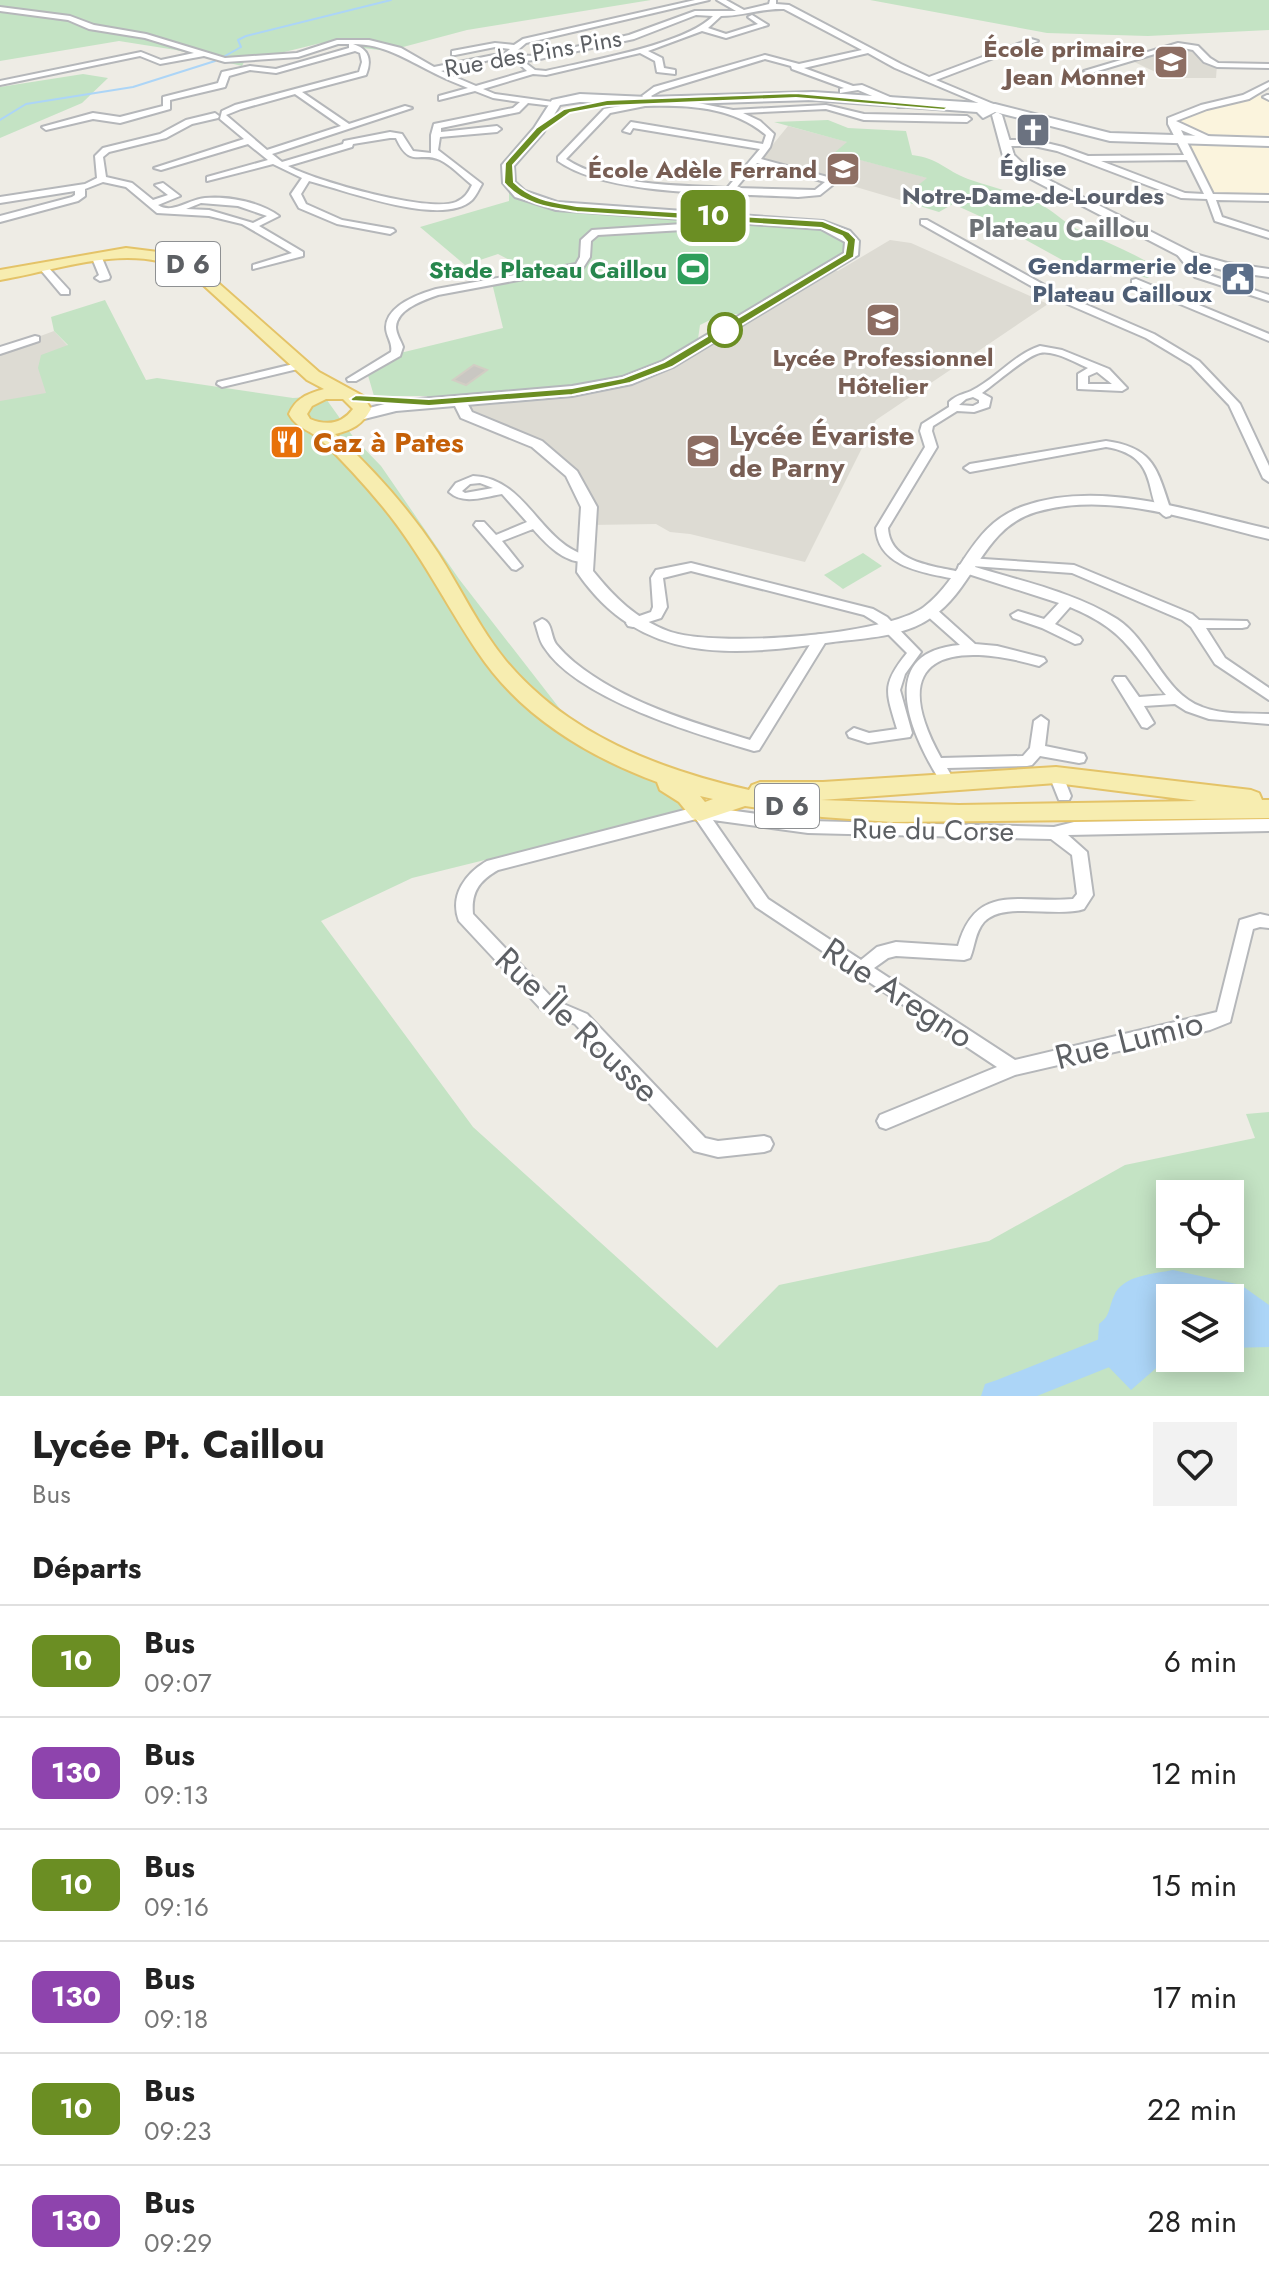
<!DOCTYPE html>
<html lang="fr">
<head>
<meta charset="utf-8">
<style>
  body { margin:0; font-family:Jost,sans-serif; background:#f2f2f2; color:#222; height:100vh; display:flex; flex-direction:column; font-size:30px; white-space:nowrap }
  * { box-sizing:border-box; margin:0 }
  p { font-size:26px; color:#767676 }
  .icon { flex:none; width:44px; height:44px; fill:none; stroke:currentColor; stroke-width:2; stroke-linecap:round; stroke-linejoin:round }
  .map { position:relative; height:1396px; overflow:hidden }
  .side { display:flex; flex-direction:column; background:#fff; flex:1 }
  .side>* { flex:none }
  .badge { padding:0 16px; border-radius:12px; font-size:28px; line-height:52px }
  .controls { position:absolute; left:1156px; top:1180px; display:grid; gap:16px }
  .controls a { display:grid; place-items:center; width:88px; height:88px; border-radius:0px; background:#fff; box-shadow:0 4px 20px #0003; font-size:40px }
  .map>.badge { position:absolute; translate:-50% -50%; box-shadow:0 0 0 4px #fff }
  h2 { padding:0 32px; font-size:30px; line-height:72px }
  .round { display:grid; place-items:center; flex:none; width:84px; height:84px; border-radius:0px; background:#f2f2f2 }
  .headline { display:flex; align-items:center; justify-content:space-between; height:136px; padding:0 32px }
  h1 { font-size:38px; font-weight:700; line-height:60px }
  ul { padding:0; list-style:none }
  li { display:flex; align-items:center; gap:24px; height:112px; padding:0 32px; border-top:2px solid #e0e0e0 }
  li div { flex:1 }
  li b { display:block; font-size:30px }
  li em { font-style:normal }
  li .badge { min-width:88px; font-weight:700; text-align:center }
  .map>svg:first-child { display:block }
  .commercial { fill:#fbf4dd }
  .education { fill:#dddbd3 }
  .green { fill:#c4e3c4; fill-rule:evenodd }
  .water { fill:#acd5f7 }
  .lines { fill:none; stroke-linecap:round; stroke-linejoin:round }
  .stream { stroke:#acd5f7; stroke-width:2 }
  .river { fill:#acd5f7; fill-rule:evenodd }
  .building { fill:#c9c7c2; stroke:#d2cec4; stroke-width:2 }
  .minor-casing { stroke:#b5b7ba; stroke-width:4 }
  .tertiary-casing { stroke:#b5b7ba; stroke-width:4 }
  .secondary-casing { stroke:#b4b7bb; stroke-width:4 }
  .primary-casing { stroke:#e4c368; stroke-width:4 }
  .minor { fill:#fff; fill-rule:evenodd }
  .tertiary { fill:#fff; fill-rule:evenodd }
  .secondary { fill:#fff; fill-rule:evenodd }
  .primary { fill:#f7edb0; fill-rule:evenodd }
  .line { fill:#6b8e23; stroke:#fff; stroke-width:2 }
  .stop-dot { fill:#fff; stroke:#6b8e23; stroke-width:4 }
  .labels { text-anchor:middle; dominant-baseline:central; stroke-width:6; stroke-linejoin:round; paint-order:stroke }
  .far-education-label { font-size:24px; font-weight:bold; fill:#785e54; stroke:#fff; text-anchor:end }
  .far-street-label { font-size:24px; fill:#5d6064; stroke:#fff }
  .far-worship-label { font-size:24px; font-weight:bold; fill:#5b616d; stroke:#fff }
  .far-service-label { font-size:24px; font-weight:bold; fill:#4e5e75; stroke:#fff; text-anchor:end }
  .far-leisure-label { font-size:24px; font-weight:bold; fill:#27864d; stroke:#fff; text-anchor:end }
  .far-quarter-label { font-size:26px; font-weight:bold; fill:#6e7276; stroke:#fff }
  .shield { fill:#fff; stroke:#8e9092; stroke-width:2 }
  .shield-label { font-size:26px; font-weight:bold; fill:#5d6064 }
  .education-label { font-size:28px; font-weight:bold; fill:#785e54; stroke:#fff; text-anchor:start }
  .food-label { font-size:28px; font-weight:bold; fill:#c56008; stroke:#fff; text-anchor:start }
  .street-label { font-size:28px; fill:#5d6064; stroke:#fff }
  .near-street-label { font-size:34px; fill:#5d6064; stroke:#fff }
</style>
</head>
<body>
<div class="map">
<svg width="1269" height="1396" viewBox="0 0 1269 1396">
  <rect width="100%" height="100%" fill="#eeece5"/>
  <polygon class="commercial" points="1252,95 1269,96 1269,198 1211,198 1171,118"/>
  <g class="education">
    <polygon points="1178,45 1195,48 1217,65 1216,78 1168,78 1128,59"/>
    <polygon points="788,126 848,142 835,153 928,178 900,200 761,159"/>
    <polygon points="890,240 911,243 1048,304 876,420 805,562 690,534 670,532 656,524 590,525 589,507 556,458 472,419 459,400 640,376 832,269 838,271"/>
    <polygon points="54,331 68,346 46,395 0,411 0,351"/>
  </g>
  <g class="green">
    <polygon points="0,0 651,0 467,30 388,51 321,43 244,62 242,66 176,50 119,41 0,61"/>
    <polygon points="870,0 1269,0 1269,30 1148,36 1047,33"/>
    <polygon points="83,74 108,78 82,103 0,138 0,87"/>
    <path d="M828,120L848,128L906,131L912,155C938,158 945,170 968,179C990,187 1015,192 1038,203C1053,210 1064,223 1079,230C1109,243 1136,254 1163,271L1147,278L1108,265L1084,272L997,224L953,204L939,212L900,200L927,178L834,153L847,142L774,122Z"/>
    <polygon points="509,183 542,203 823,225 853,248 755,313 720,315 700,325 697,346 613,384 429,403 427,396 374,396 367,372 396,354 503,328 492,283 536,274 498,254 465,265 420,227 509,201"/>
    <path d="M105,300L146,380L157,378L293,398L324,396L354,438L381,466L459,579L581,736L668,784L687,810L412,878L321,921L473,1127L717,1348L779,1285L989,1241L1125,1165L1255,1138L1246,1114L1269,1112V1396H0V401L46,393L38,368L41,355L68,345L54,331L51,317ZM1170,1194H1230V1254H1170ZM1170,1298H1230V1358H1170Z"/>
    <polygon points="863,553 882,566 843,589 824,575"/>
  </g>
  <path class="water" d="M1173,1270L1241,1285L1269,1305V1347L1230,1348V1298H1170V1356L1131,1390L1097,1355L1099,1324C1111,1315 1108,1309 1114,1296C1122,1275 1154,1274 1173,1270Z"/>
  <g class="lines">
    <g class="stream">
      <polyline points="225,56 241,47 238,40 246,36 391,0"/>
      <polyline points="0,120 26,104 133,87 215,61"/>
    </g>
    <polygon class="river" points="1170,1319 1170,1351 1127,1360 1037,1396 981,1396 985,1384 997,1380 1127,1328"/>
  </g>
  <polygon class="building" points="474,365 487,370 466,385 453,380"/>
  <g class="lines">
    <g class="minor-casing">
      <g id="minor">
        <path d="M695,0H709L526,43L512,55L535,56L629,35L695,11H736L717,0H726L744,10L769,4L770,0H776V4L789,5L901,64L929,77L1031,39L1038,41L936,80L998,106L999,108L995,110L895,68L868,53L804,68L853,86L862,85L904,103V107H898L858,90L840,93V89L844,88L792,69L791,66L765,59L660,91L651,96L657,101L693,102L733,110L826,105L864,114L967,116L971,119L967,122L864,120L826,109L743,113L760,121L774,134L770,147L761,159L835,179V183L820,195L798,197C735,193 608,197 558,161V157L604,109L648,101L642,96L654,87L765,55L799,64L862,50L784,9C763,8 743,16 721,16L708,28L726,34L758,24L748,17L752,15L768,25L726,38L702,31L648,51L662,58L664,68L675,70V74L657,72L655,61L640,53L546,75L533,74L483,89L495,94L553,102L557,104L553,106L528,103L519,112L441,128V132L497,126L501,129L497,132L440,137L438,150L482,184C479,189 476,196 472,200C442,228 345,190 309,181L301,194L306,204L342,220L393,229L395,231L390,234L337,224L299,208L291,194L302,178L273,164L207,181V177L268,160L248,144L161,170L154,168L244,139L220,119L222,111L235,105L359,72L362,62L360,53L355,51L276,73L250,70L229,76L225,87L170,100V109L120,123L93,119L46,130L42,127L93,113L120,117L163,106V97L218,83L222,72L250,66L276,69L349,48V44H338L298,57L225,62L204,56L160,64L140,56L0,85V81L141,52L161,60L194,53L145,38L89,29L68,20L0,11V7L70,16L94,25L146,34L225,58L297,53L337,40H369L401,48L434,67L494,55H503L510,49L495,47L455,55H452V51L495,43L514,45L523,39ZM696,15L713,16C685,45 587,61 546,71L535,70L523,61L535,60L634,39ZM353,44C384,44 406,59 432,72C443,78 456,83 468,88L439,96V100L475,91L493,98L520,102L513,108L434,124L431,135V153L413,151L402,134L390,132L344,141L343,144L282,162L272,154L412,108L405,106L349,124L302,92L366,75C372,60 369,49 353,44ZM494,59L515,60L527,71L476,86L441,71ZM295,94L341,126L267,150L226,115L241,109ZM645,106C687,105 732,106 766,135L763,144L631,122L623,131L630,133L633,128L760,149L727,188C679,185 606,186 566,159L610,113ZM390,138H396C410,169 420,151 440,160C451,165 462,177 472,185C468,193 465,198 456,202C428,213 315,181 288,166L352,147L353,144ZM757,163L825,182L815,190L736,188Z"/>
        <polygon points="1178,43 1198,46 1210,58 1218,63 1269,64 1269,68 1217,67 1204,62 1193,50 1178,47 1091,73 1084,71"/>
        <path d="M1269,82V87L1249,99L1207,109L1176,121L1217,140L1210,142L1181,130L1213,194L1269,195V201L1216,200L1222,217L1269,232V238L1215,221L1207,199L1181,198L1057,151L1034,146H1004L1000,143L1004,140H1034L1063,147L1088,156L1184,155L1168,124V118L1201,105L1243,95ZM1187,160L1204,194L1185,193L1101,161Z"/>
        <polygon points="1267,95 1269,95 1269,100 1263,97"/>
        <path d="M215,113L219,116L218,118L192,124L166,138L109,152L103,157L106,177L132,183L153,200L168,195L155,185L163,183L180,196L158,205C172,215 189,199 205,198C229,196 260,202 279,216L259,226L303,252V256L253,269V265L292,253L242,224L209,216L157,213L126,187L103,182L85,189V196L78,201L0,222V216L72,197L75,195V191L0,203V197L85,184L97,178L95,156L103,148L160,134L186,120ZM201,203L238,206L267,216L253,223L209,210L186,209Z"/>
        <path d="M716,214L724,216L722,225L717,228L598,235L591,241L590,257L583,268L438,295C424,300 397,309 396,327C396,334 401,341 403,347L400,356L356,381H348L347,379L391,352C393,342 386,337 386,327C387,305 419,294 436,289L576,264L580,257L581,240L592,230L713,222Z"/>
        <polygon points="921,220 927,220 1057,292 1154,334 1199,361 1240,404 1269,466 1269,482 1263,478 1229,405 1191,365 1146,338 1049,296 921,224"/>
        <polygon points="1178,251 1184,251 1203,273 1269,295 1269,301 1195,277 1176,253"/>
        <polygon points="97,255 102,258 110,277 109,279 100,281 95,278 99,275 92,258"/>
        <polygon points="40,265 46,265 69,290 69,294 61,294 40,269"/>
        <polygon points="1136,279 1269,334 1269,341 1132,284 1132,280"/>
        <polygon points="35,336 39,337 39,341 0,354 0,347"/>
        <path d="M1040,346L1062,350L1109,369L1127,388L1122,391L1078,389V374L1088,368C1074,362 1054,350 1040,353C1026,356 995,384 982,393L991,398L989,407L974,412L957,411L933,426L932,431L937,447L888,528C890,564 936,566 965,573L966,576L960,580C928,573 878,569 876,528L925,447L920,431L922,424L949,407V402C958,394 962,395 971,391C996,379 1013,355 1040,346ZM1097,372L1112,384H1088V376ZM973,397L979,400V403L973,406L959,405L966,399Z"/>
        <polygon points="302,362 306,363 306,367 222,387 217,384 218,382"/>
        <path d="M1106,441C1156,448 1157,471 1172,513L1170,516L1166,517C1141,504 1165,456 1106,447L970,472L964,468L970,464Z"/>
        <path d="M473,476C527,478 539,543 588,556L590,559L588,562C565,564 547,545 533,529L502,541L522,566L516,570L512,569L474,525L476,522H484L496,535L527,522L502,494C483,497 464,505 449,492L456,483ZM480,483L493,488L465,493L462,491L470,484Z"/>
        <path d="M968,558L1074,565L1192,614L1199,620L1247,621L1249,624L1247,627L1242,628H1206L1225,658L1269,688V700L1215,664L1191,627L1182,620L1072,573L972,566C1020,581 1074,592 1117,619C1151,641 1163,693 1202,707C1222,715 1247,713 1269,714V724L1209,719L1186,711L1175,704L1144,706L1154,723L1147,728L1142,727L1113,680L1115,677H1125L1139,697L1166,695C1131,651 1125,630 1070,607L1055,624L1080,637L1082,640L1080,643L1075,644L1042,628L1013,618L1011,615L1018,611L1044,619L1059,603L959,571L958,568L959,565L963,564L964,559Z"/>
        <path d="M691,563L873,609L887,617L921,652L905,674L900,690L912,733L910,737L868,743L849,737L847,733L854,728L869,733L897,729C886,692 881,685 907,653L877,623L864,615L691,571L663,578L667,607L661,618L633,627L628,626L626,623L628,620L651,612L653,607L651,578L656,570Z"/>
        <path d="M930,607L935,608L975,644L997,646L1044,658L1046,661L1039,666C953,641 883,653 941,758L1023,756L1030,748L1034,721L1041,716L1048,721L1045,746L1084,754L1086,758L1084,762L1079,763L1040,756L1032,765L1027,766L947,768L954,780L952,784H942C914,740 871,652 960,645L925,614L923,611Z"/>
        <path d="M542,619C553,623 550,635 556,644C561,650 568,657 574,662C623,702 691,722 750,740L816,635L821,634L828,638L759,750L754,751C696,734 577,699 544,647C539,640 538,631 535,623Z"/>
        <polygon points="1056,770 1061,771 1071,796 1069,800 1059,800 1049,775 1051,771"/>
        <path d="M700,806L808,821L1054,827L1074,822L1269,819V831L1068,835L1087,852L1093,895L1084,909C1056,918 1003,901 984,922C975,932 975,946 970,958L964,960L896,956L888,958L874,968L1015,1060L1217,1012L1240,920L1260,914L1269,916V928L1260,927L1253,929L1230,1022L1210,1030L1015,1075L886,1129L880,1127L877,1121L880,1115L997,1067L756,907L696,819L498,870C479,881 471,892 473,914L554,1000L587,1014L705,1138L718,1141L764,1136L770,1138L773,1144L770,1150L764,1152L718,1157L694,1151L575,1024L542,1010L459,921C449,895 466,873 487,861ZM713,820L808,833L1051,839L1072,855L1077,894L1073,899C1022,904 976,881 958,946L896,942L877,947L861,960L768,899Z"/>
      </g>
    </g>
    <g class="tertiary-casing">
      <g id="tertiary">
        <polygon points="997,112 1002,115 1014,155 1031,171 1195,254 1227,263 1269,269 1269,277 1226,271 1187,260 1023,175 1003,156 992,115"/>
        <path d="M459,396L464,397L472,412L542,441L577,471L597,507L593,571C614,597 636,619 668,631C714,648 885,636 924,607C965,576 969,525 1024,506C1102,479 1192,512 1269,529V539C1196,522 1111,490 1036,512C982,528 975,588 932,617C904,637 866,638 833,642C733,656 641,666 577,572L581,507L566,476L532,447L461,418L452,400Z"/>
      </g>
    </g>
    <g class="secondary-casing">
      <polygon id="secondary" points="813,92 995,104 1110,133 1269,138 1269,146 1110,141 995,112 983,118 977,112 813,100 653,105 580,102 560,105 543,133 514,166 515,182 525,191 557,202 823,221 850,231 859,241 858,255 673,367 632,384 572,396 396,411 360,420 354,418 354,412 396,401 572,386 622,377 663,361 844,253 845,242 821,229 556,210 515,197 503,183 502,165 534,128 552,100 580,94 648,97"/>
    </g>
    <g class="primary-casing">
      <path id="primary" d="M126,248L174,254L199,266L319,372L363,396L371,409C362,425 352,430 335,434C373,469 409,509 438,553C461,589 479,628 506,661C568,735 658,769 749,790L752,785L760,782H823L1056,767L1251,790L1259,793L1262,800H1269V818L891,822L822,817L745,806L700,821L692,818L679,802L660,790L657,782C587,756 519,715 477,651C445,603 420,552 383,507C364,484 343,461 321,440C309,429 297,429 289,414C296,398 307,394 324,389L307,380L189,272C130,241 61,270 0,280V270ZM326,399H343L353,409C342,424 327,426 310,419L307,414L312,406ZM1056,783L1197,801L959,805L821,800ZM700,796L713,799L705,802Z"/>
    </g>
    <use href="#minor" class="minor"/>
    <use href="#tertiary" class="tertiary"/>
    <use href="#secondary" class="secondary"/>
    <use href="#primary" class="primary"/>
  </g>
  <path class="line" d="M796,93L949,107L944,110L796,98L607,106L570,113L543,132L513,165L514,182C532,200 554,202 577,206L823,221L849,232L856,239L854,257L672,367L630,383L572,395L429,406L352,401L350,399L356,395L429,399L572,388L623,378L664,362L845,254L847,242L842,236L821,228L577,212C550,208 523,205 504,183L505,163L536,128L564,109L607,100Z"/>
  <defs>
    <g id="school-square" transform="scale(1.8)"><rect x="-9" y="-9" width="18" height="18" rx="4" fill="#8d6e63" stroke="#fff"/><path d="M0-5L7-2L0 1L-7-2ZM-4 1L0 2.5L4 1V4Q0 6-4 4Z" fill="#fff"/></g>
    <g id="church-square" transform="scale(1.8)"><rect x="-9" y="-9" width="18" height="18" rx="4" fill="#6b7280" stroke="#fff"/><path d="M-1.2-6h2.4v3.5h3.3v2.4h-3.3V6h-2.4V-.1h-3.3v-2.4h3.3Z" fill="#fff"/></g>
    <g id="stadium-square" transform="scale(1.8)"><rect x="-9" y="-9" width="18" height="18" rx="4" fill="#2e9e5b" stroke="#fff"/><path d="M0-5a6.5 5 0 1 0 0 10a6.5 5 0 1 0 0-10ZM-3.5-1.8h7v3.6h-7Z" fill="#fff"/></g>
    <g id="civic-square" transform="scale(1.8)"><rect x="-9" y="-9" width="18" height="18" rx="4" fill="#5c6f8a" stroke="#fff"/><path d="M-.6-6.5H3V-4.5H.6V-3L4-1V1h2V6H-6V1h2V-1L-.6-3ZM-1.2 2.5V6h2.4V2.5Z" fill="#fff"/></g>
    <g id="restaurant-square" transform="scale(1.8)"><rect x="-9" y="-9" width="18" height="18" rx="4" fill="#e8710a" stroke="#fff"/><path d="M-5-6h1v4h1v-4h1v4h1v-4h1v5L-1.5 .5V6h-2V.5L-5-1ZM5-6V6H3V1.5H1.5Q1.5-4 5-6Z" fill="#fff"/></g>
  </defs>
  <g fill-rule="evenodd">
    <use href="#school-square" x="1171" y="62"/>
    <use href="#church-square" x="1033" y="130"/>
    <use href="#school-square" x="843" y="169"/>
    <use href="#stadium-square" x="693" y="269"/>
    <use href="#civic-square" x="1238" y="279"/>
    <use href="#school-square" x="883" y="320"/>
    <use href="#restaurant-square" x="287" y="442"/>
    <use href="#school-square" x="703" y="451"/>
  </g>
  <circle class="stop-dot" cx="725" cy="330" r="16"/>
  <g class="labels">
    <g class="far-education-label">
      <text x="1145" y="48">École primaire<tspan x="1145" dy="28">Jean Monnet</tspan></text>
      <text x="817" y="169">École Adèle Ferrand</text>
      <text x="883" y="357" text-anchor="middle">Lycée Professionnel<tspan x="883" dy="28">Hôtelier</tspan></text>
    </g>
    <g class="far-street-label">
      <text transform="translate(533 53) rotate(-10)">Rue des Pins Pins</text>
    </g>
    <g class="far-worship-label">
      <text x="1033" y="167">Église<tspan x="1033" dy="28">Notre-Dame-de-Lourdes</tspan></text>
    </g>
    <g class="far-service-label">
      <text x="1212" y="265">Gendarmerie de<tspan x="1212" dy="28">Plateau Cailloux</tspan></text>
    </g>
    <g class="far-leisure-label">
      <text x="667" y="269">Stade Plateau Caillou</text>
    </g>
    <g class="far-quarter-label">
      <text x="1059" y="228">Plateau Caillou</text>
    </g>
    <g class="shield">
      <rect x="156" y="242" width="64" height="44" rx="6"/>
      <rect x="755" y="784" width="64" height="44" rx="6"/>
    </g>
    <g class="shield-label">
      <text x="188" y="264">D 6</text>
      <text x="787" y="806">D 6</text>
    </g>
    <g class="education-label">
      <text x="729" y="435">Lycée Évariste<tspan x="729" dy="32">de Parny</tspan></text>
    </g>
    <g class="food-label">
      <text x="313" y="442">Caz à Pates</text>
    </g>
    <g class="street-label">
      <text transform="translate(933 830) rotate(1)">Rue du Corse</text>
    </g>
    <g class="near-street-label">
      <text transform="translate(898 993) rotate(33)">Rue Aregno</text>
      <text transform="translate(577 1025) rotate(43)">Rue Île Rousse</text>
      <text transform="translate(1129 1040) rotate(-14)">Rue Lumio</text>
    </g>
  </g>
</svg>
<div class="controls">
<a><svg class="icon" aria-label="locate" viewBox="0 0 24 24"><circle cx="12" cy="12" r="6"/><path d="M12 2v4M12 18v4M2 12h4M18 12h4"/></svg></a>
<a><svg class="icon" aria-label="layers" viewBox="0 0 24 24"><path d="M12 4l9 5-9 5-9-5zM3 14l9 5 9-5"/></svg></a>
</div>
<b class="badge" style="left:713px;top:216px;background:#6b8e23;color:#fff">10</b>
</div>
<section class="side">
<div class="headline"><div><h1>Lycée Pt. Caillou</h1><p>Bus</p></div><a class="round"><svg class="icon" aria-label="heart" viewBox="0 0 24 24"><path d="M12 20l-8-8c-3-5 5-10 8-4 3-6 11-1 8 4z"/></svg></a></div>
<h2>Départs</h2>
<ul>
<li><span class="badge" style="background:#6b8e23;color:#fff">10</span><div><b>Bus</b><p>09:07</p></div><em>6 min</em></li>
<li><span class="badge" style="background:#8e44ad;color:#fff">130</span><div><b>Bus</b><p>09:13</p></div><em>12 min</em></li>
<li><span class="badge" style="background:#6b8e23;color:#fff">10</span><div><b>Bus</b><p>09:16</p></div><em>15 min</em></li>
<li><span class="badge" style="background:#8e44ad;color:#fff">130</span><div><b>Bus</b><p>09:18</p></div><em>17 min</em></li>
<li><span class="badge" style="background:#6b8e23;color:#fff">10</span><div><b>Bus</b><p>09:23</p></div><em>22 min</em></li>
<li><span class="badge" style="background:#8e44ad;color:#fff">130</span><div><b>Bus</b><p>09:29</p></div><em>28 min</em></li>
</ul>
</section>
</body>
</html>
